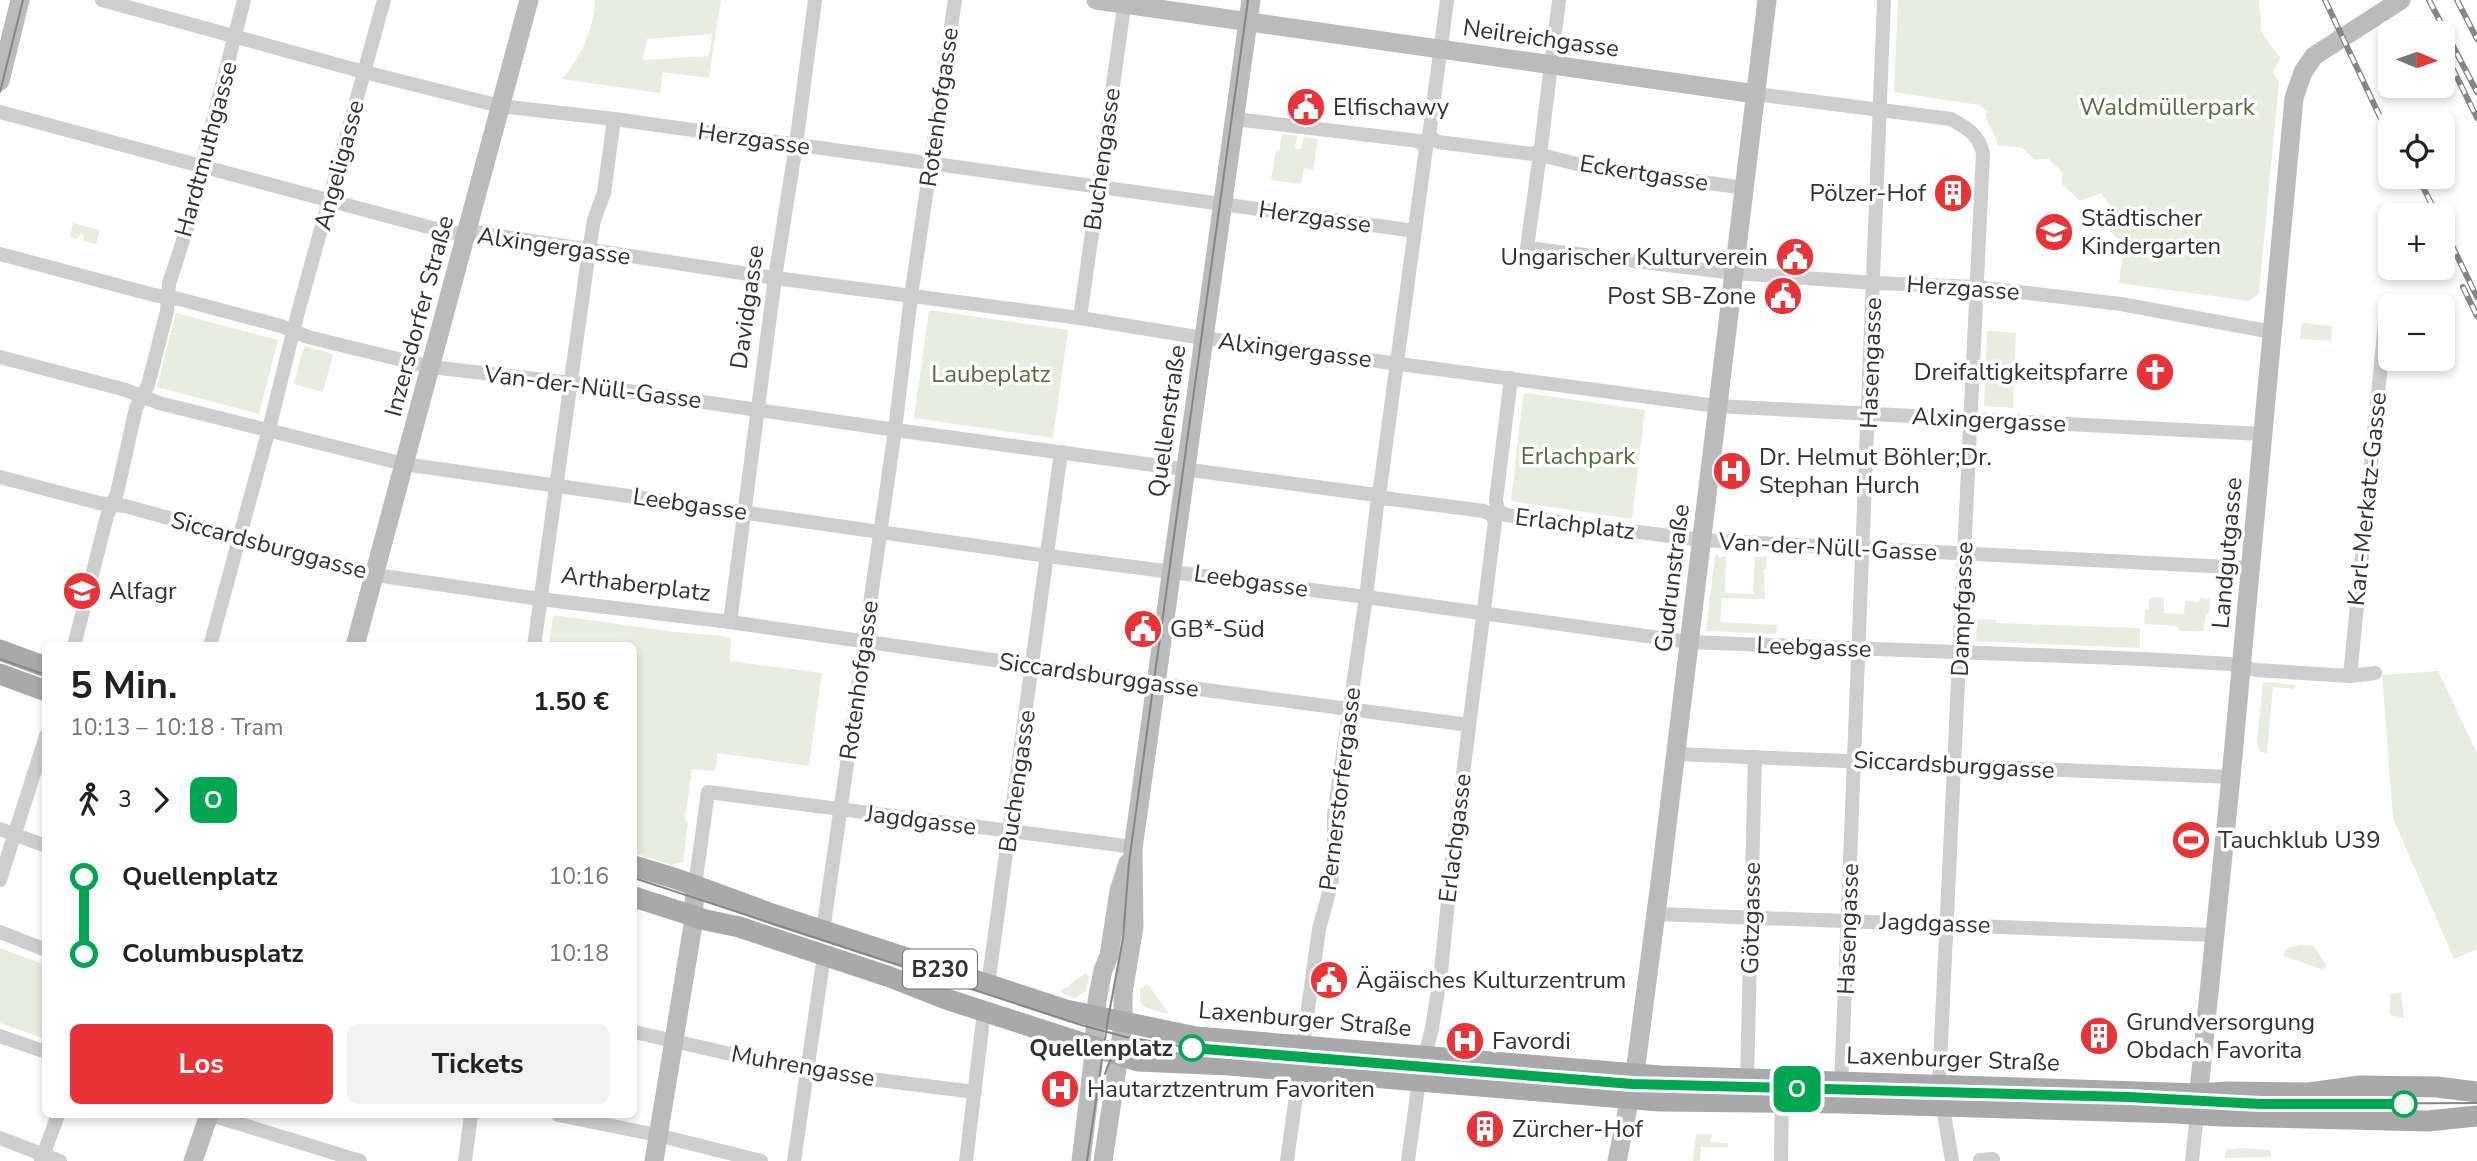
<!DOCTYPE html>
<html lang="de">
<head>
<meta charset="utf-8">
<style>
  body { margin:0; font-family:"Nunito Sans",sans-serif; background:#f2f2f2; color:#222; height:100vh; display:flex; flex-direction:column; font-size:26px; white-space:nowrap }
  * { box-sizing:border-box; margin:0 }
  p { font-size:23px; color:#767676 }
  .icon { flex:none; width:38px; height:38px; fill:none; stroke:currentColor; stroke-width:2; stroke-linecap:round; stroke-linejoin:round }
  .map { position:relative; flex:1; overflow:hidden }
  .details { position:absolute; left:42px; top:642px; width:595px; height:476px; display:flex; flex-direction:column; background:#fff; border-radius:10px; box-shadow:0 4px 10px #0003 }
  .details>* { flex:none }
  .badge { padding:0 14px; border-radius:10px; font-size:24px; line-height:46px }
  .needle { width:46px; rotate:92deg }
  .tools { position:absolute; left:2378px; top:21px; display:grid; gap:14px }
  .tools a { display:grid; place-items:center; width:77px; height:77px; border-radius:10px; background:#fff; box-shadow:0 4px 10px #0003; font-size:35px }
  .map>.badge { position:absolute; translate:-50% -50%; box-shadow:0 0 0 4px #fff }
  .legs { display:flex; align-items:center; gap:10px; height:77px; padding:0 28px; font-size:23px }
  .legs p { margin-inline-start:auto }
  .overview { display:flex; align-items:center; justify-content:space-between; height:119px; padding:0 28px }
  h1 { font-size:38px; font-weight:700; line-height:52px }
  .primary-button { display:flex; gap:14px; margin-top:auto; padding:14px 28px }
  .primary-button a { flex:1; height:80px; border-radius:10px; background:#e93336; color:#fff; font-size:28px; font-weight:700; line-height:80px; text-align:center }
  .primary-button a+a { background:#f2f2f2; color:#222 }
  ul { padding:0 28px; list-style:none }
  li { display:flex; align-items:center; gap:24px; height:77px; font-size:26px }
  li i { display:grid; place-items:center; width:10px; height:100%; margin:0 9px; background:currentColor }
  li i::after { content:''; width:18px; height:18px; margin:-9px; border:5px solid; border-radius:50%; background:#fff }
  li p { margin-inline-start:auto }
  li:first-child i { background:linear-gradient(#0000 50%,currentColor 0) }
  li:last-child i { background:linear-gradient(currentColor 50%,#0000 0) }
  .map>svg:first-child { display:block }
  .green { fill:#e7eee0; fill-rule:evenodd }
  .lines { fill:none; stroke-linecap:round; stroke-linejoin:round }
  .street { stroke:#cecece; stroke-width:14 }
  .secondary { stroke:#bbb; stroke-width:19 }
  .primary { stroke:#a9a9a9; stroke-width:21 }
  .tram { stroke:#868686; stroke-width:2 }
  .rail-casing { stroke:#868686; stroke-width:6 }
  .rail { stroke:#fff; stroke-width:3.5; stroke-dasharray:10; stroke-linecap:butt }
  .line-1-casing { stroke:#fff; stroke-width:16 }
  .line-1 { stroke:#00a651; stroke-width:10 }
  .stop-1-dot { fill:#fff; stroke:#00a651; stroke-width:3.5 }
  .labels { text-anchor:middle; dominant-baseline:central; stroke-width:7; stroke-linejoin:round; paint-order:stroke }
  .shield { fill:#fff; stroke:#6f6f6f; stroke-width:2 }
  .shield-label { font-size:23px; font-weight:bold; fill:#313131 }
  .street-label { font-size:24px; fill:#313131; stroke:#fff }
  .poi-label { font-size:24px; fill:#313131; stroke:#fff; text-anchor:start }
  .park-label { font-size:24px; fill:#516f3d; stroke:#fff }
  .stop-label { font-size:24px; font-weight:bold; fill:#313131; stroke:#fff; text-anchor:end }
</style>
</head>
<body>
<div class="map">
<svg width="2477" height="1161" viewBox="0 0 2477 1161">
  <rect width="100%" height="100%" fill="#fff"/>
  <g class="green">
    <path d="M595,0H721L709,78L663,72L660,93L562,79C582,55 593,31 595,0ZM712,34L709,56L643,60L647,39Z"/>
    <path d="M1898,0H2259L2262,33L2280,58L2273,73L2279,81L2259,293L2249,301L2119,283L2124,245L2103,224L2112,218L2110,206L2101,193L2080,201L2062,184V172L2049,159H2034L2021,147L1998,146C1996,134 1987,126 1985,114L1988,112L1979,105L1894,92Z"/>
    <polygon points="1282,134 1297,136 1295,148 1301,149 1304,137 1318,139 1313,170 1304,168 1301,184 1271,180 1276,151 1279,151"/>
    <polygon points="73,223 100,230 96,244 84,241 84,236 81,234 77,239 70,237"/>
    <polygon points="929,310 1068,330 1053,438 914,418"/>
    <polygon points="176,313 278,340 259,414 157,387"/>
    <polygon points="2302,323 2332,326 2331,341 2300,339"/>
    <polygon points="1987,331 2016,333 2013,408 1984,406"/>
    <polygon points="304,346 333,354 323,392 294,384"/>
    <polygon points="1526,393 1645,410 1632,519 1511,501 1523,396"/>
    <polygon points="1715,555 1718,555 1719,558 1726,556 1725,593 1753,594 1755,557 1767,557 1766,569 1764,569 1765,599 1722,598 1720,622 1777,625 1776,634 1706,631"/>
    <polygon points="2160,597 2164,598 2164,613 2184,614 2185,601 2199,602 2200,598 2210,599 2209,614 2206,614 2203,631 2180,631 2177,626 2144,624 2145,610 2149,609 2149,598"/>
    <polygon points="553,615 675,632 723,636 731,639 730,661 822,673 809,766 718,753 715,771 692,769 685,819 688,822 683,862 671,865 634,853 634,646 549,646"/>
    <polygon points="1977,619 1996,620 1996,623 2136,628 2140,629 2140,648 1976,641"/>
    <polygon points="2438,671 2477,753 2477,949 2454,959 2393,818 2382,675"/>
    <polygon points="2263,682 2296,685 2294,689 2273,687 2267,753 2260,752 2257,741"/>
    <polygon points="2300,945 2314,946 2326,965 2324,970 2284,956 2285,949"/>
    <polygon points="0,948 45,965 45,1039 0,1023"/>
    <polygon points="1086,973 1089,977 1086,991 1075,998 1063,994 1060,990 1070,986 1070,984"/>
    <polygon points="1148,984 1168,1013 1167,1014 1145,1007 1140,1002 1140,989"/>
    <polygon points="2401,992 2404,1018 2390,1015 2390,995"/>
    <polygon points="1696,1134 1712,1134 1711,1142 1728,1143 1728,1147 1701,1147 1700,1161 1693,1161"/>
    <polygon points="2240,1148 2271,1150 2271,1157 2225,1158 2226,1150"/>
  </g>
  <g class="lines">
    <g class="street">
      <polyline points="102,0 364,72 500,106 614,119 1415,231"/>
      <polyline points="1447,0 1429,136 1438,142 1532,154 1538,152 1541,147 1559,0"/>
      <path d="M1756,94L1951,119C1967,128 1978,134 1983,153L1939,1084L1952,1161"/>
      <polyline points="0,112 451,233 480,233 775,278 1080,318 1203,338 1717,406 2262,434"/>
      <polyline points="1745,188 1581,165 1545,156 1539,161 1527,248 1735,273 1874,283 1977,287 2121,304 2272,332"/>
      <polyline points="0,254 154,295 179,299 281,326 308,337 431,367 572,383 910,432 1376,495 1380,488 1426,148 1419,141 1235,119"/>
      <polyline points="1080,318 1125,0"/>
      <polyline points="0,357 126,390 159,403 404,464 1048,556 1366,597 1689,642 2143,659 2230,664 2256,670 2350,676 2375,673"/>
      <polyline points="1511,378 1496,500 1498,511 1506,515 1701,540 2249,568"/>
      <polyline points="0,477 99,503 125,506 376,575 540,599 730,622 1153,683 1469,725"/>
      <polyline points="730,622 775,278 796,145 815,0"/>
      <polyline points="74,646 107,516 117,493 136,408 148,385 167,311 169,284 187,228 200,180 204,155 244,0"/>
      <polyline points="210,646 269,429 297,316 384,0"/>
      <polyline points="534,646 589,251 594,220 604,193 614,119"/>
      <polyline points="2350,676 2385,323"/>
      <polyline points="1676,754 2231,777"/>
      <polyline points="0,829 46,846"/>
      <polyline points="0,880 46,736"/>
      <polyline points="695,886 708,792 1134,847"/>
      <polyline points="1656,914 2214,935"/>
      <polyline points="823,931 895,430 911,296 955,0"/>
      <polyline points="0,932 46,950"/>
      <polyline points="988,985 1061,452"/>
      <polyline points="634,1032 806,1071 975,1092"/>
      <polyline points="0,1036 46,1052"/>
      <polyline points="1747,1079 1755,757"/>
      <polyline points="1841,1088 1884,0"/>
      <polyline points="211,1115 360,1161"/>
      <polyline points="558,1115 657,1135 761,1161"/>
      <polyline points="0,1138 60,1161"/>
      <polyline points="1980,1160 1993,1159"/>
      <polyline points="41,1161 58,1115"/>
      <polyline points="465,1161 471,1115"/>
      <polyline points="794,1161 824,955"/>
      <polyline points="966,1161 984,1012"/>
      <polyline points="1287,1161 1319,929 1331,885 1334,865 1334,815 1366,597 1377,505 1379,499 1383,498 1484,511 1492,515 1495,522 1452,861 1441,972 1432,1028 1419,1080 1408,1161"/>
      <polyline points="1781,1161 1782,1080"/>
      <polyline points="2192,1161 2197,1114"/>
    </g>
    <g class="secondary">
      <polyline points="1096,0 1756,94"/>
      <polyline points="0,81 20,0"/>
      <polyline points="355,646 529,0"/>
      <polyline points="2197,1110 2231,777 2294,98 2303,72 2314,56 2401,0"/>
      <polyline points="193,1161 209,1115"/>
      <polyline points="654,1161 693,925 695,886"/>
      <polyline points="1081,1161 1093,1062 1097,1001 1103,970 1109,956 1119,891 1128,863"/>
      <polyline points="1103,1161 1119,1055 1123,1022 1123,993 1134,927 1133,849 1251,0"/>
      <polyline points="1617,1161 1635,1073 1661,875 1767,0"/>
    </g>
    <g class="primary">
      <polyline points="0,650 46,667"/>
      <polyline points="0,674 46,691"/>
      <polyline points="634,866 677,879 772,914 1066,1010 1196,1037 1660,1076 2198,1094 2227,1092 2309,1093 2360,1086 2437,1087 2477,1092"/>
      <polyline points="634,897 706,920 739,927 890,977 946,999 1138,1061 1229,1065 1659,1101 1841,1103 2177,1113 2221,1116 2428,1121 2477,1116"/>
    </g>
    <g class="tram">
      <polyline points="0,92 23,0"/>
      <polyline points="0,659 46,675"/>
      <polyline points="634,878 1081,1025 1126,1037 1192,1048 1632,1084 2129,1097 2260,1104 2477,1103"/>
      <path d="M1105,1074C1110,1055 1122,1045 1141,1045"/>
      <polyline points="1087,1161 1108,1019 1123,938 1129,862 1248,0"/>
    </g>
    <g class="rail-casing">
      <g id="rail">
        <polyline points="2325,0 2390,138"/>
        <polyline points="2429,0 2477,92"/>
        <polyline points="2457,0 2477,39"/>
        <polyline points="2443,49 2477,118"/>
        <polyline points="2418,177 2437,215"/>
        <polyline points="2443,227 2477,297"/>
        <polyline points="2463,287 2477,316"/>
      </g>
    </g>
    <use href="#rail" class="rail"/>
  </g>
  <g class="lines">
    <g class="line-1-casing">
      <polyline id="line-1" points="1192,1048 1632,1084 2129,1097 2260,1104 2404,1104"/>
    </g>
    <use href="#line-1" class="line-1"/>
  </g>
  <defs>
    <g id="civic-disc" transform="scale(2.0125)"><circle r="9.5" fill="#e93336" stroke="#fff"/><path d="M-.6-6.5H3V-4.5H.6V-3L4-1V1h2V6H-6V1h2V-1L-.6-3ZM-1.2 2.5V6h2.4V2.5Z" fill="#fff"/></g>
    <g id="building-disc" transform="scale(2.0125)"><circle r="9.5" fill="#e93336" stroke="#fff"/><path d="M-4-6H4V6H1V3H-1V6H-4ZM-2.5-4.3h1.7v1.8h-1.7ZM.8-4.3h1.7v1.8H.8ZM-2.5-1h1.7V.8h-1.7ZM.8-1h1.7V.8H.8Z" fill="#fff"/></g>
    <g id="school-disc" transform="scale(2.0125)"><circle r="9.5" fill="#e93336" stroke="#fff"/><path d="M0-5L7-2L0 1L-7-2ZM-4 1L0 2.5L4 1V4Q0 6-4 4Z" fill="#fff"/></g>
    <g id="church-disc" transform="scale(2.0125)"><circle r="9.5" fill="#e93336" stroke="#fff"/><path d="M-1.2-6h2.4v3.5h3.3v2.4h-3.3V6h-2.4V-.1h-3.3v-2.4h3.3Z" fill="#fff"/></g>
    <g id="hospital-disc" transform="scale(2.0125)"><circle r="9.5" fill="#e93336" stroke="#fff"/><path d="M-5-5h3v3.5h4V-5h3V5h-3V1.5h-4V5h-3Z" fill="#fff"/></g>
    <g id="stadium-disc" transform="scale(2.0125)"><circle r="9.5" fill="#e93336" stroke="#fff"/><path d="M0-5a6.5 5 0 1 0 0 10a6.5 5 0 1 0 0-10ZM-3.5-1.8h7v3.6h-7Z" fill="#fff"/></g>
  </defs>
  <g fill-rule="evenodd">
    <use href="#civic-disc" x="1306" y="107"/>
    <use href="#building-disc" x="1953" y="193"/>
    <use href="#school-disc" x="2054" y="232"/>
    <use href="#civic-disc" x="1795" y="257"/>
    <use href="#civic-disc" x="1783" y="296"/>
    <use href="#church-disc" x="2155" y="372"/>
    <use href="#hospital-disc" x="1732" y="471"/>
    <use href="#school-disc" x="82" y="591"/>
    <use href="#civic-disc" x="1143" y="629"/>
    <use href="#stadium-disc" x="2191" y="840"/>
    <use href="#civic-disc" x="1329" y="980"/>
    <use href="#building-disc" x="2099" y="1036"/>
    <use href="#hospital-disc" x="1465" y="1041"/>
    <use href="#hospital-disc" x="1060" y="1089"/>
    <use href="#building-disc" x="1485" y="1129"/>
  </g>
  <g class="stop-1-dot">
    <circle cx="1192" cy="1048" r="12"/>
    <circle cx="2404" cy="1104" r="12"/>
  </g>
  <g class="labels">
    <rect class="shield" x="903" y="949.5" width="74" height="39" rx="5"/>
    <g class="shield-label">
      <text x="940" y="969">B230</text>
    </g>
    <g class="street-label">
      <text transform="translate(1541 38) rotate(8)">Neilreichgasse</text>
      <text transform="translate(939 107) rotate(-82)">Rotenhofgasse</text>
      <text transform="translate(754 139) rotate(8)">Herzgasse</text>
      <text transform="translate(206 149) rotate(-75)">Hardtmuthgasse</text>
      <text transform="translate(1102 159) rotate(-82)">Buchengasse</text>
      <text transform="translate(339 165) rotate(-75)">Angeligasse</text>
      <text transform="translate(1644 173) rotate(9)">Eckertgasse</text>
      <text transform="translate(1315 217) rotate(8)">Herzgasse</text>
      <text transform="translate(554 246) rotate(8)">Alxingergasse</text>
      <text transform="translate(1963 288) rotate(4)">Herzgasse</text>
      <text transform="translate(747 307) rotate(-82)">Davidgasse</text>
      <text transform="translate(419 316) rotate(-75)">Inzersdorfer Straße</text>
      <text transform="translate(1295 350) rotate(7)">Alxingergasse</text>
      <text transform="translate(1871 363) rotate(-88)">Hasengasse</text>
      <text transform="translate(593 387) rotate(7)">Van-der-Nüll-Gasse</text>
      <text transform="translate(1989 420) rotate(3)">Alxingergasse</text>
      <text transform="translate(1167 421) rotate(-82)">Quellenstraße</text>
      <text transform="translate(2367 499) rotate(-84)">Karl-Merkatz-Gasse</text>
      <text transform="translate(690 504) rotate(8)">Leebgasse</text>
      <text transform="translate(1575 524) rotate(7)">Erlachplatz</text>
      <text transform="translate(269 545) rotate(15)">Siccardsburggasse</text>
      <text transform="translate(1828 547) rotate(3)">Van-der-Nüll-Gasse</text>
      <text transform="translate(2227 553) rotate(-85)">Landgutgasse</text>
      <text transform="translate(1672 578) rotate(-83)">Gudrunstraße</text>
      <text transform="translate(1251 581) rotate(8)">Leebgasse</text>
      <text transform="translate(636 584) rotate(7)">Arthaberplatz</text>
      <text transform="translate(1962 609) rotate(-88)">Dampfgasse</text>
      <text transform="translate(1814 647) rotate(2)">Leebgasse</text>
      <text transform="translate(1099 675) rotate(8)">Siccardsburggasse</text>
      <text transform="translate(859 680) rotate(-82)">Rotenhofgasse</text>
      <text transform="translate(1954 765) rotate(3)">Siccardsburggasse</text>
      <text transform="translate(1017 781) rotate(-82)">Buchengasse</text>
      <text transform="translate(1340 789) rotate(-83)">Pernerstorfergasse</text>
      <text transform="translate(921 820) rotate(7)">Jagdgasse</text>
      <text transform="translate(1455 838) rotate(-83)">Erlachgasse</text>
      <text transform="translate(1751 918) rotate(-89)">Götzgasse</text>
      <text transform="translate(1935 923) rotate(2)">Jagdgasse</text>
      <text transform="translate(1848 929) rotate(-88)">Hasengasse</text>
      <text transform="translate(1305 1019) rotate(5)">Laxenburger Straße</text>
      <text transform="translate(1953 1059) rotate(2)">Laxenburger Straße</text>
      <text transform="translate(803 1066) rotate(10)">Muhrengasse</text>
    </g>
    <g class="poi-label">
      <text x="1333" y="107">Elfischawy</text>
      <text x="1926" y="193" text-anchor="end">Pölzer-Hof</text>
      <text x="2081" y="218">Städtischer<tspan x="2081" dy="28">Kindergarten</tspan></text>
      <text x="1768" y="257" text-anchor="end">Ungarischer Kulturverein</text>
      <text x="1756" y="296" text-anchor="end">Post SB-Zone</text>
      <text x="2128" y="372" text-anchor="end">Dreifaltigkeitspfarre</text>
      <text x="1759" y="457">Dr. Helmut Böhler;Dr.<tspan x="1759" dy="28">Stephan Hurch</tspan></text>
      <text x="109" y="591">Alfagr</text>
      <text x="1170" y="629">GB*-Süd</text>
      <text x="2218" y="840">Tauchklub U39</text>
      <text x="1356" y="980">Ägäisches Kulturzentrum</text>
      <text x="2126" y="1022">Grundversorgung<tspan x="2126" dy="28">Obdach Favorita</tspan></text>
      <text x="1492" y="1041">Favordi</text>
      <text x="1087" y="1089">Hautarztzentrum Favoriten</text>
      <text x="1512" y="1129">Zürcher-Hof</text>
    </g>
    <g class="park-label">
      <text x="2167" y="107">Waldmüllerpark</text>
      <text x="991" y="374">Laubeplatz</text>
      <text x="1578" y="456">Erlachpark</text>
    </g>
    <g class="stop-label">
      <text x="1173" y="1048">Quellenplatz</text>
    </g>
  </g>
</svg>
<div class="tools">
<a><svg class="needle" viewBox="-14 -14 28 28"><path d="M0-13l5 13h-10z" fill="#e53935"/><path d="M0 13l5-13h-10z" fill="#767676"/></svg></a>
<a><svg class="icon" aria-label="locate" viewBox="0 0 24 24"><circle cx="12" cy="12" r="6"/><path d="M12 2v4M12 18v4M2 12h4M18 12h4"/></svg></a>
<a>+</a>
<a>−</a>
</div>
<b class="badge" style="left:1797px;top:1089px;background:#00a651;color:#fff">O</b>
<section class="details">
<div class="overview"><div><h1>5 Min.</h1><p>10:13 – 10:18 · Tram</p></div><b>1.50 €</b></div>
<div class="legs"><svg class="icon" aria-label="walk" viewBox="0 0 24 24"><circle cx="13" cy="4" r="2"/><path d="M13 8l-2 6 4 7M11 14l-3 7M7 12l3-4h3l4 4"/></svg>3<svg class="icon" aria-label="forward" viewBox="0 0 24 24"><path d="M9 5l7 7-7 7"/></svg><b class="badge" style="background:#00a651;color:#fff">O</b></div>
<ul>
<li><i style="color:#00a651"></i><b>Quellenplatz</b><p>10:16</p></li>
<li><i style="color:#00a651"></i><b>Columbusplatz</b><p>10:18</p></li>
</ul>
<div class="primary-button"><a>Los</a><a>Tickets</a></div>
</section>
</div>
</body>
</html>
